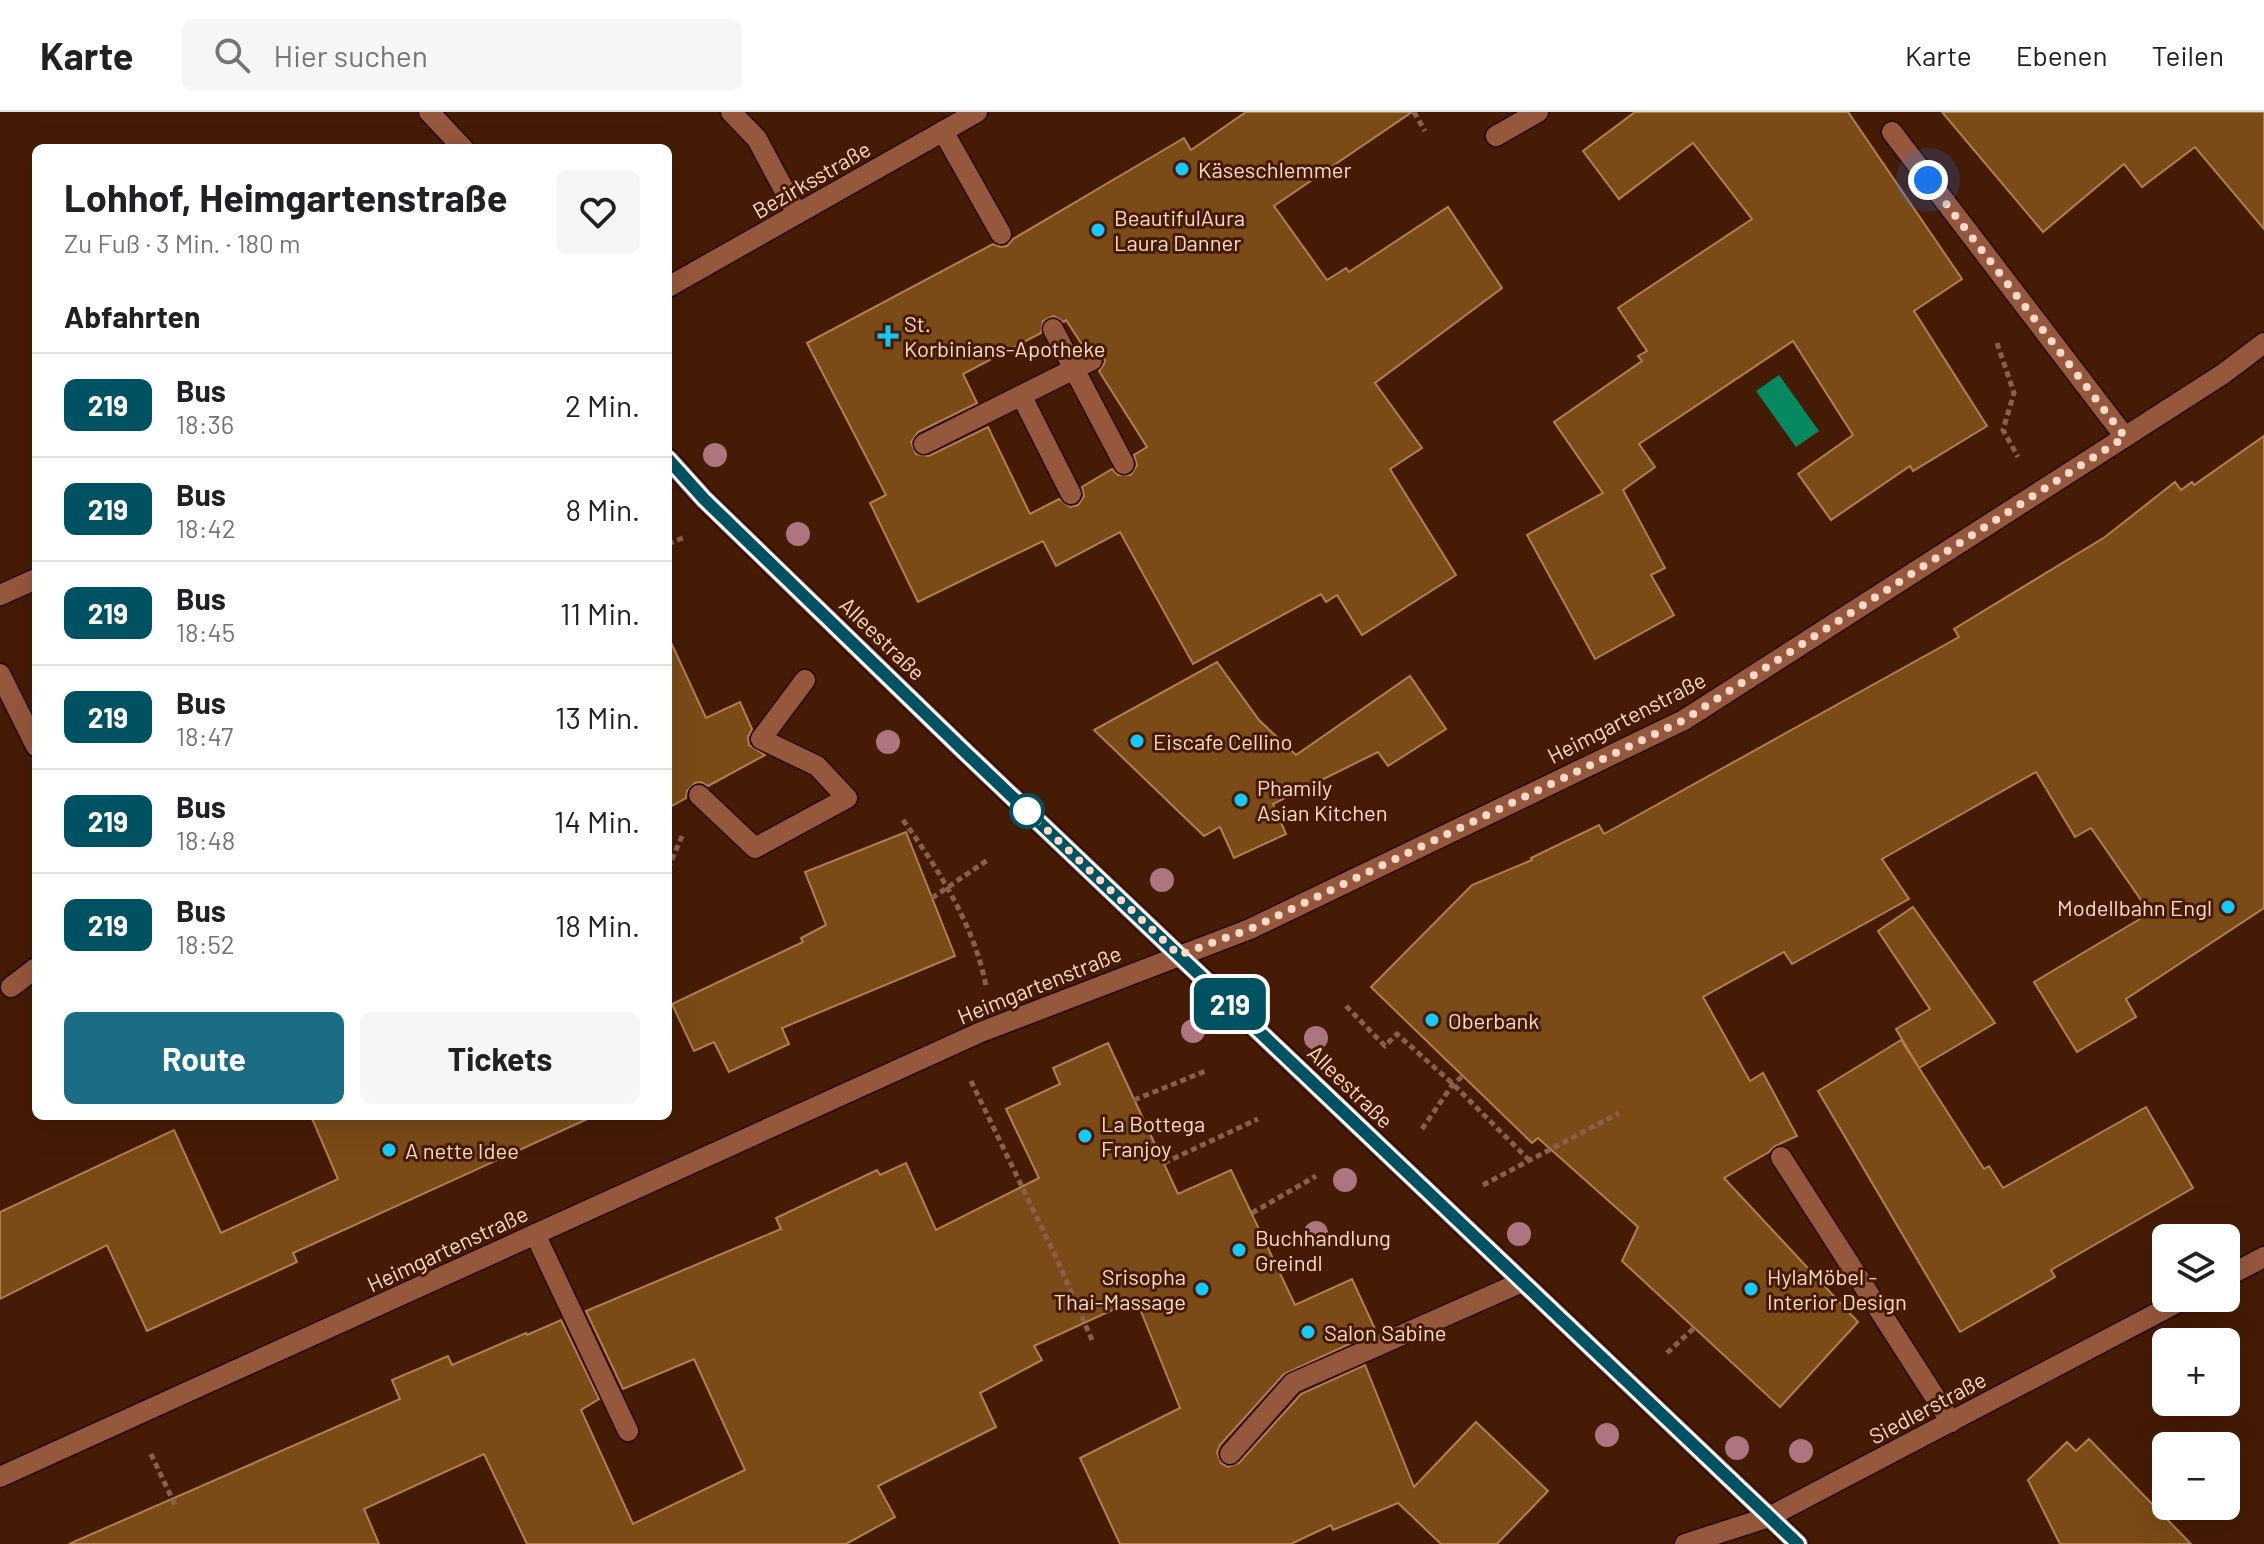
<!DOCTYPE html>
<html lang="de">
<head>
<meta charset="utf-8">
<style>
  body { margin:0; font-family:Barlow,sans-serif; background:#f6f6f6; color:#202124; height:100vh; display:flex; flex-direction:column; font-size:30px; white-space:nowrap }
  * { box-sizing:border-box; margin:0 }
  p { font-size:26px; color:#757577 }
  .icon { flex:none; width:44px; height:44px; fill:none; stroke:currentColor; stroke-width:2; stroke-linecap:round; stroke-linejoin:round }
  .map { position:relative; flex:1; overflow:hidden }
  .sheet { position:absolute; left:32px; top:32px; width:640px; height:976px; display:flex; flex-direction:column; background:#fff; border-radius:12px; box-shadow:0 8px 32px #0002 }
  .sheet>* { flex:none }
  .badge { padding:0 16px; border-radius:12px; font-size:28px; line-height:52px }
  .controls { position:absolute; left:2152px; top:1112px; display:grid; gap:16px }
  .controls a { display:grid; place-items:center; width:88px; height:88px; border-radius:12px; background:#fff; box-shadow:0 8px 32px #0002; font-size:40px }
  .you { position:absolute; width:40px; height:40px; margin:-20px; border:6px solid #fff; border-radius:50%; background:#1a73e8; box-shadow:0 0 0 12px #1a73e833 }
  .map>.badge { position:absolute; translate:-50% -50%; box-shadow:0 0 0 4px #fff }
  h2 { padding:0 32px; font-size:30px; line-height:72px }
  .round { display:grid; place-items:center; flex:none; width:84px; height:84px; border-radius:12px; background:#f6f6f6 }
  .headline { display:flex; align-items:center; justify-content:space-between; height:136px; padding:0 32px }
  h1 { font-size:38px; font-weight:700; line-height:60px }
  .primary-button { display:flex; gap:16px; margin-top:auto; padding:16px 32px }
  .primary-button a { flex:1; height:92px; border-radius:12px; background:#1b6d85; color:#fff; font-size:32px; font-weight:700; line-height:92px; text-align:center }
  .primary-button a+a { background:#f6f6f6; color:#202124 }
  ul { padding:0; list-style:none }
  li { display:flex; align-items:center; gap:24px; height:104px; padding:0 32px; border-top:2px solid #e0e0e0 }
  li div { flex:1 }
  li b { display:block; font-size:30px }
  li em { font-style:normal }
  li .badge { min-width:88px; font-weight:700; text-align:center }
  header { display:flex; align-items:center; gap:48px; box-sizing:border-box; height:112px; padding:0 40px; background:#fff; border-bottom:2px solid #e0e0e0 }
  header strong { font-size:38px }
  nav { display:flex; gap:44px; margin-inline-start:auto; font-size:28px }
  .search { width:560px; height:72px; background:#f6f6f6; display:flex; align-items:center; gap:20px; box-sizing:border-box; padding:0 28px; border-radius:12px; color:#757577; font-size:30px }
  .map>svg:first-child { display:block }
  .water { fill:#068860 }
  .building { fill:#7a4b17; stroke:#b27f4e; stroke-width:2; fill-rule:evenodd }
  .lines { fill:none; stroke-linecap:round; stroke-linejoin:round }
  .service-casing { stroke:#250800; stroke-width:23 }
  .minor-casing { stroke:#250800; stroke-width:23 }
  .tertiary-casing { stroke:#250800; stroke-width:23 }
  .path { stroke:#89604e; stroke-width:5; stroke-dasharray:6 4; stroke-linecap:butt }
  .service { stroke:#96583d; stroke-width:20 }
  .minor { stroke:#96583d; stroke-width:20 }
  .tertiary { stroke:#96583d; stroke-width:20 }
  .tree { fill:#ac7580 }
  .line-casing { stroke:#fff; stroke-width:18 }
  .line { stroke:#005262; stroke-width:12 }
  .walk { stroke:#fdd9ca; stroke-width:8; stroke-dasharray:0 14.4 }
  .poi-dot { fill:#15cafb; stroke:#461b06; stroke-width:3 }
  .stop-dot { fill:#fff; stroke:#005262; stroke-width:4 }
  .labels { text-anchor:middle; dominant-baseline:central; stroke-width:6; stroke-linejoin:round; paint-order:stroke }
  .poi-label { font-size:22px; fill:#fdd9ca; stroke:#461b06; text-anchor:start }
  .street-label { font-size:22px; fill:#fdd9ca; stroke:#461b06 }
</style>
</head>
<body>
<header>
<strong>Karte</strong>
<div class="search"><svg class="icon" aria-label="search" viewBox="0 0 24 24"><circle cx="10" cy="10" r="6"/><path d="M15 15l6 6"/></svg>Hier suchen</div>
<nav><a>Karte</a><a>Ebenen</a><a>Teilen</a></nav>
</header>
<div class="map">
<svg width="2264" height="1432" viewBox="0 0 2264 1432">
  <rect width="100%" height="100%" fill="#461b06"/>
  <polygon class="water" points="1779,263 1819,319 1796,335 1756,279"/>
  <g class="building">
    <path d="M1246,0H1412L1274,94L1327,168L1346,156L1349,160L1448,95L1502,176L1375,271L1422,336L1390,357L1456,463L1362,523L1337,483L1326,490L1321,482L1193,552L1120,420L1056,454L1043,429L918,490L870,391L886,383L807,231L993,132L1000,135L1007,134L1013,127L1184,26L1191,38ZM1054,204L1064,210L1066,208L1085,237L1094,235L1103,242L1105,250L1099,259L1147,335L1134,343L1137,353L1131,363H1118L1112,357L1082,375L1084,384L1078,393L1070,395L1059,387L1030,402L988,315L929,344L916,342L911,330L918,320L977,291L963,262L1041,221L1043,209Z"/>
    <polygon points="1635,0 1848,0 1962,167 1914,199 1987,314 1913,359 1910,354 1831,408 1798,362 1853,323 1793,229 1639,332 1655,355 1623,378 1665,456 1651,463 1674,503 1595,547 1527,423 1603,381 1554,310 1642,249 1638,244 1647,239 1618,196 1752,107 1693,31 1619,87 1583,39"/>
    <polygon points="1942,0 2264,0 2264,117 2195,35 2142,75 2124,52 2043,120"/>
    <polygon points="2264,324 2264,796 2126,887 2136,905 2077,940 2034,870 2150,801 2091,716 2075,725 2036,660 1882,747 1909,787 1792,852 1784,840 1703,885 1750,969 1763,961 1797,1024 1775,1034 1769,1040 1724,1066 1858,1210 1780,1295 1622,1149 1638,1115 1538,1026 1532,1031 1371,875 1472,773 1532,748 1531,746 1599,713 1604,722 1959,525 1954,517 2105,425 2175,370 2181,378 2192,370 2194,373"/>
    <polygon points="668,524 706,606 740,590 752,617 748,625 749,633 765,643 708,674 701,670 695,671 687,679 686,686 668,696"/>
    <polygon points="1217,550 1259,608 1296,643 1410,564 1446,617 1388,654 1378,640 1273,692 1286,722 1234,746 1220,715 1204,724 1094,618"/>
    <polygon points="906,720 955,844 782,916 789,932 729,960 714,930 694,939 672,892 803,830 801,826 826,813 805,760"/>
    <polygon points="1913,795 1995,911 1919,956 1896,917 1930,897 1878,819"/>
    <polygon points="1901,928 1984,1057 1989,1054 2003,1076 2146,995 2193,1076 2051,1158 2055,1165 1960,1220 1818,979"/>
    <polygon points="1108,931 1178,1082 1231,1058 1295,1193 1352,1167 1375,1217 1355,1226 1356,1229 1284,1262 1220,1333 1217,1340 1221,1351 1228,1355 1239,1351 1301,1282 1365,1253 1414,1375 1476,1310 1548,1379 1497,1432 1441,1432 1398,1391 1333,1418 1331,1413 1291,1432 1120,1432 1080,1346 1180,1296 1136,1187 1034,1234 1042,1248 980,1281 996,1315 878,1374 895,1405 846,1432 527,1432 484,1342 364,1397 379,1432 69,1432 400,1287 392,1268 448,1244 452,1253 526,1221 527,1223 561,1208 599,1287 581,1298 633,1412 745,1358 694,1247 623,1277 586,1199 781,1117 776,1106 877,1058 880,1063 906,1051 936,1118 1039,1066 1006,997 1060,972 1053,956"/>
    <polygon points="311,1004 594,1004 293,1141 297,1150 147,1219 107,1133 0,1187 0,1100 174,1018 221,1121 338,1067"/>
    <polygon points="2089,1327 2191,1432 2060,1432 2028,1368 2067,1330 2076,1339"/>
  </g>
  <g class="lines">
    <g class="service-casing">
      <g id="service">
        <polyline points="731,0 757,27 797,102"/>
        <polyline points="943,19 1001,122"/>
        <polyline points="1892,20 2125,325"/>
        <polyline points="1496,24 1538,0"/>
        <polyline points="1092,248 1074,257 1124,352"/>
        <polyline points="1022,285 1071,382"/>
        <polyline points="924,332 1074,257 1053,217"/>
        <polyline points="0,562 36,634"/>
        <polyline points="699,683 755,736 847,686 817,654 761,627 805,568"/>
        <polyline points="11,875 36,856"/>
        <polyline points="1781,1045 1951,1310"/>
        <polyline points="535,1122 628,1319"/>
        <polyline points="1230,1342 1293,1271 1522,1170"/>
      </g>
    </g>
    <g class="minor-casing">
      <g id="minor">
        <polyline points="429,0 463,36"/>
        <polyline points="668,347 704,387 963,638 1798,1432"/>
        <polyline points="2226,1165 2264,1145"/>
        <polyline points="0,1365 981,920 1250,817 1684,608 2223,262 2264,231"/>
        <polyline points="1685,1432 1769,1405 2186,1186"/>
      </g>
    </g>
    <g class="tertiary-casing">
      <g id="tertiary">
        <polyline points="668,175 977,0"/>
        <polyline points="0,483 36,467"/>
      </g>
    </g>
    <g class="path">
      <polyline points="1414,0 1425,19"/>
      <polyline points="1997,231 2014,281 2003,318 2018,345"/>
      <polyline points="668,432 685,425"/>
      <path d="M903,708C939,758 974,813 986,874"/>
      <polyline points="668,757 682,724"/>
      <polyline points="932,786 989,747"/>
      <polyline points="1346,894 1385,934 1397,922 1453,972 1529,1048"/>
      <polyline points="971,969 1055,1143 1092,1228"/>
      <polyline points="1134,988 1208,958"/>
      <polyline points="1422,1017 1453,972 1463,964"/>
      <polyline points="1164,1051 1258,1007"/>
      <polyline points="1483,1073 1619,1001"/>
      <polyline points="1252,1101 1316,1064"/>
      <polyline points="1667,1241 1694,1216"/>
      <polyline points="151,1342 175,1393"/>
    </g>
    <use href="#service" class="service"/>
    <use href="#minor" class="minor"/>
    <use href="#tertiary" class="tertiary"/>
  </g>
  <g class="tree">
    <circle cx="715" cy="343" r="12"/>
    <circle cx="798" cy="422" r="12"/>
    <circle cx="888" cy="630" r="12"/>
    <circle cx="1162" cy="768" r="12"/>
    <circle cx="1193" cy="919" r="12"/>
    <circle cx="1316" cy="926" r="12"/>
    <circle cx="1345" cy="1068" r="12"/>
    <circle cx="1316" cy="1121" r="12"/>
    <circle cx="1519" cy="1122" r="12"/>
    <circle cx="1607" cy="1323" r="12"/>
    <circle cx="1737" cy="1336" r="12"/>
    <circle cx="1801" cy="1339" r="12"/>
  </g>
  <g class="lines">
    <g class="line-casing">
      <polyline id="line" points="668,347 704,387 963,638 1798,1432"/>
    </g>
    <use href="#line" class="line"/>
    <polyline class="walk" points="1027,699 1179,843 1250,817 1684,608 2125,325 1928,68"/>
  </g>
  <g class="poi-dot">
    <circle cx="1182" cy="57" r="8"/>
    <circle cx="1098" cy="118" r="8"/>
    <path d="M884 212h8v8h8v8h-8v8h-8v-8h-8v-8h8z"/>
    <circle cx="1137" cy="629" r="8"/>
    <circle cx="1241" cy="688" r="8"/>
    <circle cx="2228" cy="795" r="8"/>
    <circle cx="1432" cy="908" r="8"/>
    <circle cx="1085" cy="1024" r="8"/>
    <circle cx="389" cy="1038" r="8"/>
    <circle cx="1239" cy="1138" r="8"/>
    <circle cx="1202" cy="1177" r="8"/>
    <circle cx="1751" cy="1177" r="8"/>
    <circle cx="1308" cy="1220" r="8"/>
  </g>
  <circle class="stop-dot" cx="1027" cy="699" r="16"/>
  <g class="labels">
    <g class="poi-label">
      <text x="1198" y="57">Käseschlemmer</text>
      <text x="1114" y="105">BeautifulAura<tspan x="1114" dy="25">Laura Danner</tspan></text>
      <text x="904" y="211">St.<tspan x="904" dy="25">Korbinians-Apotheke</tspan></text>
      <text x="1153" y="629">Eiscafe Cellino</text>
      <text x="1257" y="675">Phamily<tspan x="1257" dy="25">Asian Kitchen</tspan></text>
      <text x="2212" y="795" text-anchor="end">Modellbahn Engl</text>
      <text x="1448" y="908">Oberbank</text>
      <text x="1101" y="1011">La Bottega<tspan x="1101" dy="25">Franjoy</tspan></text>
      <text x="405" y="1038">A nette Idee</text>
      <text x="1255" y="1125">Buchhandlung<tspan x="1255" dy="25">Greindl</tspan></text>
      <text x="1186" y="1164" text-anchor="end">Srisopha<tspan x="1186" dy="25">Thai-Massage</tspan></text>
      <text x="1767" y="1164">HylaMöbel -<tspan x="1767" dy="25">Interior Design</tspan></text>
      <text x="1324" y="1220">Salon Sabine</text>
    </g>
    <g class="street-label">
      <text transform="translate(811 67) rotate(-30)">Bezirksstraße</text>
      <text transform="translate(883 526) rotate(44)">Alleestraße</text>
      <text transform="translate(1626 605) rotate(-27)">Heimgartenstraße</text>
      <text transform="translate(1039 872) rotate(-22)">Heimgartenstraße</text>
      <text transform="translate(1351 974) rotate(44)">Alleestraße</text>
      <text transform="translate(447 1136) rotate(-25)">Heimgartenstraße</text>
      <text transform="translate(1927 1295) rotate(-28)">Siedlerstraße</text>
    </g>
  </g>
</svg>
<div class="controls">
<a><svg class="icon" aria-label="layers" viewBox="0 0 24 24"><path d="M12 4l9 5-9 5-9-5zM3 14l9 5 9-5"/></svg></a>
<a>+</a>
<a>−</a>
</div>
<div class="you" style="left:1928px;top:68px"></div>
<b class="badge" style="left:1230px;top:892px;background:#005262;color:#fff">219</b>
<section class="sheet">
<div class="headline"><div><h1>Lohhof, Heimgartenstraße</h1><p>Zu Fuß · 3 Min. · 180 m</p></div><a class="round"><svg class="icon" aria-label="heart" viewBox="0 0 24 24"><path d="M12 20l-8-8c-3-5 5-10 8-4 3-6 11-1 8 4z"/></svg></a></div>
<h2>Abfahrten</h2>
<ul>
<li><span class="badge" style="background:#005262;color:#fff">219</span><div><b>Bus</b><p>18:36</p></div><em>2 Min.</em></li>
<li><span class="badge" style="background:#005262;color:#fff">219</span><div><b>Bus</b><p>18:42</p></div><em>8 Min.</em></li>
<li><span class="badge" style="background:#005262;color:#fff">219</span><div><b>Bus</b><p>18:45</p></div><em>11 Min.</em></li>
<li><span class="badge" style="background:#005262;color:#fff">219</span><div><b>Bus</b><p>18:47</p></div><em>13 Min.</em></li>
<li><span class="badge" style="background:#005262;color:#fff">219</span><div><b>Bus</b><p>18:48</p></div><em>14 Min.</em></li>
<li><span class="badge" style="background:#005262;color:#fff">219</span><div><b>Bus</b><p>18:52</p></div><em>18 Min.</em></li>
</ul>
<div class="primary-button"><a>Route</a><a>Tickets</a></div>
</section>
</div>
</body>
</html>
